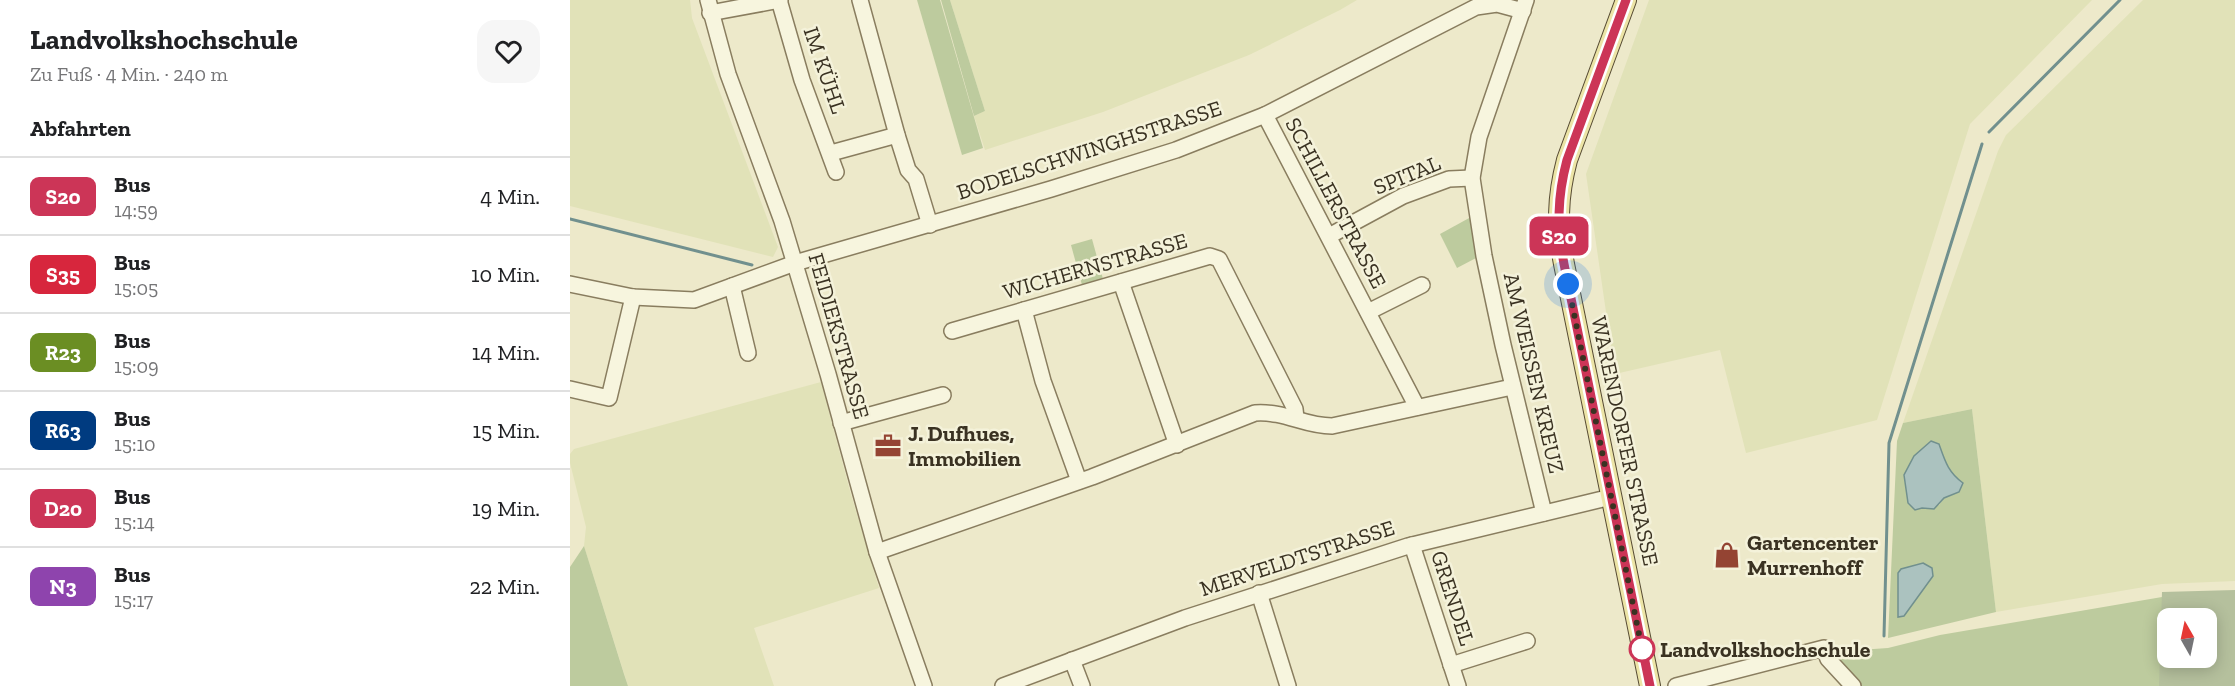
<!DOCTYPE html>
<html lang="de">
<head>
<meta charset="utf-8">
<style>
  body { margin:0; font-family:"Zilla Slab",serif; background:#f6f6f6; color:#202124; height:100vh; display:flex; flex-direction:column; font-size:22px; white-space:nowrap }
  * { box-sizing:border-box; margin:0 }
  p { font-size:20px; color:#757577 }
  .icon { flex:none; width:33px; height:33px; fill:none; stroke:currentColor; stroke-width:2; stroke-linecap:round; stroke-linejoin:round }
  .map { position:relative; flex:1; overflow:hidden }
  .drawer { display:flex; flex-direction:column; background:#fff; width:570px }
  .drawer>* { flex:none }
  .badge { padding:0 12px; border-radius:9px; font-size:21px; line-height:39px }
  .needle { width:39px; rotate:351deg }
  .tools { position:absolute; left:1587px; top:608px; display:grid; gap:12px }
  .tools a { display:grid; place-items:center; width:60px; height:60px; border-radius:12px; background:#fff; box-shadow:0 3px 15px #0003; font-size:30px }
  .you { position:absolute; width:30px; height:30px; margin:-15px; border:4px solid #fff; border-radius:50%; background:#1a73e8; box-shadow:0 0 0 9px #1a73e833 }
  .map>.badge { position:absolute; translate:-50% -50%; box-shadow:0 0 0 3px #fff }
  h2 { padding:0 30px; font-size:22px; line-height:54px }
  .round { display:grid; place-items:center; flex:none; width:63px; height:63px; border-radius:18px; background:#f6f6f6 }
  .headline { display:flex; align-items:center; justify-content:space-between; height:102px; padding:0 30px }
  h1 { font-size:28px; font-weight:700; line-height:45px }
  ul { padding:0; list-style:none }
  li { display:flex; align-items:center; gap:18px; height:78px; padding:0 30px; border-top:2px solid #e0e0e0 }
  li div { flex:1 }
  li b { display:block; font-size:22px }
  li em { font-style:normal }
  li .badge { min-width:66px; font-weight:700; text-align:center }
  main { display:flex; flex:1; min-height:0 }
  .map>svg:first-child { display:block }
  .farmland { fill:#e1e2b8 }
  .green { fill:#bdcb9e; fill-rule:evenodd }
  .cemetery { fill:#b5c09d; fill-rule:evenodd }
  .water { fill:#abc2bf; stroke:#71908e; stroke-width:1.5 }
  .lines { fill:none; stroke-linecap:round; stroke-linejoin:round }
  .stream { stroke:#71908e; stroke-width:3 }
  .minor-casing { stroke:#897d5f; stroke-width:18 }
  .major-casing { stroke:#574b33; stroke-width:22 }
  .minor { stroke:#f7f5de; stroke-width:15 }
  .major { stroke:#ece4a6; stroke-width:20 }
  .line-casing { stroke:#fff; stroke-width:14 }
  .line { stroke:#cc3557; stroke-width:9 }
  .walk { stroke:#3a3222; stroke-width:6; stroke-dasharray:0 10.8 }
  .stop-dot { fill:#fff; stroke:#cc3557; stroke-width:3 }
  .labels { text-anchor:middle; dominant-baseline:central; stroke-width:5; stroke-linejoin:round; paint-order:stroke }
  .street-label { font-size:22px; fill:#3a3222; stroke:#f4f2da }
  .poi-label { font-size:22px; font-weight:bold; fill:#3a3222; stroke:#f4f2da; text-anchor:start }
  .stop-label { font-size:22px; font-weight:bold; fill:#3a3222; stroke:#f4f2da; text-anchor:start }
</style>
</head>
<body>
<main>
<section class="drawer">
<div class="headline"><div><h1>Landvolkshochschule</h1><p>Zu Fuß · 4 Min. · 240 m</p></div><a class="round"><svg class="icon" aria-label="heart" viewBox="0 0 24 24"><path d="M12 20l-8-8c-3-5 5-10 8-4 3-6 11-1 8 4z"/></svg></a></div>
<h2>Abfahrten</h2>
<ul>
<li><span class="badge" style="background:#cc3557;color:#fff">S20</span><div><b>Bus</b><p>14:59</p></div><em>4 Min.</em></li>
<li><span class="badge" style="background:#d7263d;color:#fff">S35</span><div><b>Bus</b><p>15:05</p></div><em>10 Min.</em></li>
<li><span class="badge" style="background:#6b8e23;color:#fff">R23</span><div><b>Bus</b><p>15:09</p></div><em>14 Min.</em></li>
<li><span class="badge" style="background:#003b80;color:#fff">R63</span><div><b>Bus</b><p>15:10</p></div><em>15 Min.</em></li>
<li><span class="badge" style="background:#cc3557;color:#fff">D20</span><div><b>Bus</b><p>15:14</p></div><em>19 Min.</em></li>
<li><span class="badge" style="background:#8e44ad;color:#fff">N3</span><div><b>Bus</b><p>15:17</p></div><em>22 Min.</em></li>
</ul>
</section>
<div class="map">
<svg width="1665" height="686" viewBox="0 0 1665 686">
  <rect width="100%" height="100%" fill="#ede9ca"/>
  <g class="farmland">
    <polygon points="0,0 120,0 122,18 208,247 203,257 0,206"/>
    <polygon points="380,0 787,0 770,10 679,55 533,112 415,150 404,116 415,111"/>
    <polygon points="1079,0 1522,0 1400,124 1307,420 1176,453 1150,350 1045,374 1016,174"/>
    <polygon points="1573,0 1665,0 1665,581 1592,584 1426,612 1402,409 1333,423 1428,151 1436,135"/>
    <polygon points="251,382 280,491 309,588 184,628 204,686 58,686 14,546 16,527 0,463 0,454 4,449"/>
  </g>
  <g class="green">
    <polygon points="347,0 370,0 413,148 392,155"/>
    <polygon points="371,0 380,0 415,111 404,116"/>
    <polygon points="901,217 906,258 887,268 870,234"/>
    <polygon points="522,239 533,279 512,285 501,245"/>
    <path d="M1402,409L1426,612L1318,638L1327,441L1333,423ZM1361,441L1384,477L1389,492L1374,498L1369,505L1352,508L1338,503L1334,475L1344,456Z"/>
    <polygon points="14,546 54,674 58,686 0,686 0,567"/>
    <path d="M1665,594V686H1291L1260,652L1318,648L1370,635L1592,597ZM1598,618H1636V657H1598Z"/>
  </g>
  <path class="cemetery" d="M1665,590V686H1589L1592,592ZM1598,618H1636V657H1598Z"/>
  <g class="water">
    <path d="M1361,441L1369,444C1375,461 1378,472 1393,483L1389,492L1374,498L1364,509L1352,508L1345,510L1338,503L1334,475L1344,456Z"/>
    <polygon points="1353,563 1362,568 1363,576 1334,616 1328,617 1328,573 1331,569"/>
  </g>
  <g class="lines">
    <g class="stream">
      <polyline points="1419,132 1550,0"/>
      <polyline points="0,219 182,265"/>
      <polyline points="1314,636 1319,443 1412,144"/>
    </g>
    <g class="minor-casing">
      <g id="minor">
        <polyline points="138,0 158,74 212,221 258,374 307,552 354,686"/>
        <polyline points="209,0 232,80 266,172"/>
        <polyline points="290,0 327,135 338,170 346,179 360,225"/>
        <polyline points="956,0 909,137 902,178 914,256 933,345 974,513"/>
        <polyline points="140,13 210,0"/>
        <polyline points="695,115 847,407"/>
        <polyline points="261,153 327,135"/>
        <polyline points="759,236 833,196 879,179 902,178"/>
        <polyline points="551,282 607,445"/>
        <polyline points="0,284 63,297 124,300 225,263 481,189 606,150 695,115 906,7 927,4 953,11"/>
        <polyline points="162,286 178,353"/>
        <polyline points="454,310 473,381 509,481"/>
        <polyline points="798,312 852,285"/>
        <polyline points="382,331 640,256 649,259 725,409 726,418"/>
        <polyline points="0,389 39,398 63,297"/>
        <polyline points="271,423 373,395"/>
        <polyline points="842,545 888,686"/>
        <path d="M307,552L522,477L685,413C716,411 733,426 762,426L942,387"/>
        <polyline points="689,593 718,686"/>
        <polyline points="502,660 512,686"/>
        <polyline points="881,665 957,641"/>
        <polyline points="433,686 615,618 838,546 1041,497"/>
        <polyline points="1106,686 1254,648 1258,659 1283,686"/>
      </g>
    </g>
    <g class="major-casing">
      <path id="major" d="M1056,0L997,160C987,198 987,226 994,264L1080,686"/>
    </g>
    <use href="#minor" class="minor"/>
    <use href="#major" class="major"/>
  </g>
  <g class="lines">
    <g class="line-casing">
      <path id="line" d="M1056,0L997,160C987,198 987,226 994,264L1080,686"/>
    </g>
    <use href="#line" class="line"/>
    <polyline class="walk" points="998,284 1072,649"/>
  </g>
  <defs>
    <g id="office-bare" transform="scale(2.07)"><path d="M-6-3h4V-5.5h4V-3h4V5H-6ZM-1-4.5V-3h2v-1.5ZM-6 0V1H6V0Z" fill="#944433" stroke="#f4f2da" stroke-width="2.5" paint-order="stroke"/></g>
    <g id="shop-bare" transform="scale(2.07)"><path d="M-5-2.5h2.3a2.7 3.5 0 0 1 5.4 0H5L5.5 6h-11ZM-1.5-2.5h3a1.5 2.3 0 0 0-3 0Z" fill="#944433" stroke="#f4f2da" stroke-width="2.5" paint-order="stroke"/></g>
  </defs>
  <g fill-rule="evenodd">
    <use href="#office-bare" x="318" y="446"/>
    <use href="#shop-bare" x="1157" y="555"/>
  </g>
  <circle class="stop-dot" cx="1072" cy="649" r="12"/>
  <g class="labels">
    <g class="street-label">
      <text transform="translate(255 70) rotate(71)">IM KÜHL</text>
      <text transform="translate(519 150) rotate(-18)">BODELSCHWINGHSTRASSE</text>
      <text transform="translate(837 175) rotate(-22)">SPITAL</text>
      <text transform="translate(766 203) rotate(62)">SCHILLERSTRASSE</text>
      <text transform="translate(525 266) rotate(-16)">WICHERNSTRASSE</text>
      <text transform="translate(269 336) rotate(74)">FEIDIEKSTRASSE</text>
      <text transform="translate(964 373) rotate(77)">AM WEISSEN KREUZ</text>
      <text transform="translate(1055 441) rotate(78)">WARENDORFER STRASSE</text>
      <text transform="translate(727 558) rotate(-18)">MERVELDTSTRASSE</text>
      <text transform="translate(883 598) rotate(72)">GRENDEL</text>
    </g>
    <g class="poi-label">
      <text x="338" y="433">J. Dufhues,<tspan x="338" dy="25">Immobilien</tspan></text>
      <text x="1177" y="542">Gartencenter<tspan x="1177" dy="25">Murrenhoff</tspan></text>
    </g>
    <g class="stop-label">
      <text x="1090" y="649">Landvolkshochschule</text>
    </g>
  </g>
</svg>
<div class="tools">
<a><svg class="needle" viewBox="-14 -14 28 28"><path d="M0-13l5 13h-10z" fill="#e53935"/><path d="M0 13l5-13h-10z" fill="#757577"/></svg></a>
</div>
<div class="you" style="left:998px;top:284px"></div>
<b class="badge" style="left:989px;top:236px;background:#cc3557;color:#fff">S20</b>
</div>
</main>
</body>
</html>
